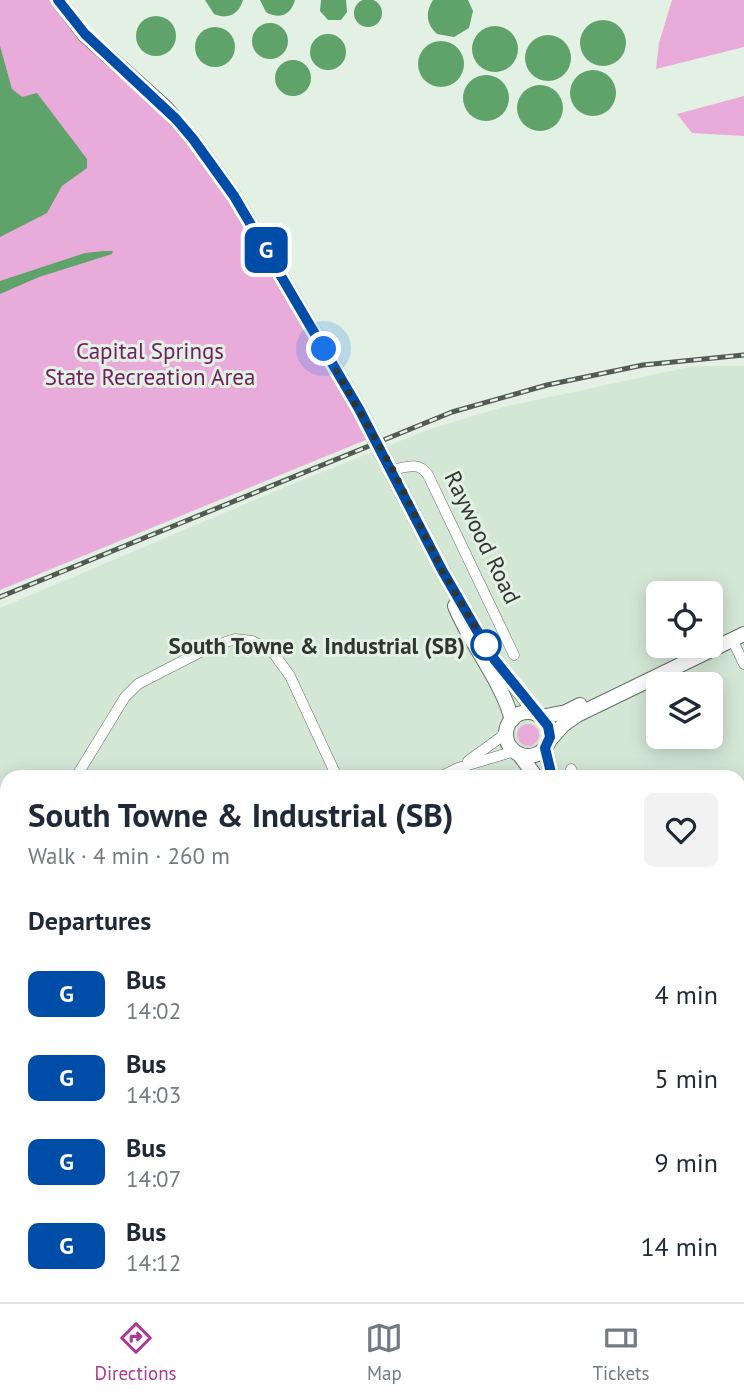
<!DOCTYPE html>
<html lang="en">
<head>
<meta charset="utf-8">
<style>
  body { margin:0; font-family:"PT Sans",sans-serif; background:#f2f2f3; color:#1f2937; height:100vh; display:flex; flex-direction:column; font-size:26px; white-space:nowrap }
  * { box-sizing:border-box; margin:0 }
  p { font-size:23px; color:#747a83 }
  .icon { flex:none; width:38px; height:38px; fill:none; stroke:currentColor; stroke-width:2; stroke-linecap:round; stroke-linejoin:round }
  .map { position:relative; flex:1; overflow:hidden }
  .panel { position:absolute; left:0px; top:770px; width:746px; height:532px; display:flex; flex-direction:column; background:#fff; border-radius:21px 21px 0 0; box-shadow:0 4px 18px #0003 }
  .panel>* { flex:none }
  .badge { padding:0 14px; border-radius:10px; font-size:24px; line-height:46px }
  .buttons { position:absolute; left:646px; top:581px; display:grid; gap:14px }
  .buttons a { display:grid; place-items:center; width:77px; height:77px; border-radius:10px; background:#fff; box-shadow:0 4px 18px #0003; font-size:35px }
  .you { position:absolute; width:35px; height:35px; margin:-18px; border:5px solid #fff; border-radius:50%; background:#1a73e8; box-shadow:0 0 0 10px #1a73e833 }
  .map>.badge { position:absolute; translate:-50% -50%; box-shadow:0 0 0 4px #fff }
  h2 { padding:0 28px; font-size:26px; line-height:63px }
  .round { display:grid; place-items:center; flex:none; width:74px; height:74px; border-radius:10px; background:#f2f2f3 }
  .overview { display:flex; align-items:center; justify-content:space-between; height:119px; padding:0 28px }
  h1 { font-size:33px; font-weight:800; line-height:52px }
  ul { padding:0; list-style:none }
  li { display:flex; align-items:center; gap:21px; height:84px; padding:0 28px }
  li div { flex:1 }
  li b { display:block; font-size:26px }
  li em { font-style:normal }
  li .badge { min-width:77px; font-weight:700; text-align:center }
  .menu { display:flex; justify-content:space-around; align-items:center; height:98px; border-top:2px solid #e0e1e3; background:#fff; font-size:19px; color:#747a83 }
  .menu a { display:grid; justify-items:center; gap:4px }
  .menu .on { color:#ab3a95 }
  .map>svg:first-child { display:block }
  .built { fill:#d4e7d5; fill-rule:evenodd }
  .green { fill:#e9abd9 }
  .water { fill:#5fa26a }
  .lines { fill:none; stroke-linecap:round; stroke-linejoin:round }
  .street-casing { stroke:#637064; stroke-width:11 }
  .secondary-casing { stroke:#637064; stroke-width:16 }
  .highway-casing { stroke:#637064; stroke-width:19 }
  .street { stroke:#fff; stroke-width:10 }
  .secondary { stroke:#fff; stroke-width:14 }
  .highway { stroke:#fff; stroke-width:18 }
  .rail-casing { stroke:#525a53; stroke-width:5 }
  .rail { stroke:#e3f1e4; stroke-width:2.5; stroke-dasharray:8; stroke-linecap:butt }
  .line-casing { stroke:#fff; stroke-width:16 }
  .line { stroke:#004da8; stroke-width:10 }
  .walk { stroke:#2f3530; stroke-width:7; stroke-dasharray:0 12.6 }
  .stop-dot { fill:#fff; stroke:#004da8; stroke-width:3.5 }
  .labels { text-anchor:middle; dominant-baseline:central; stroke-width:6; stroke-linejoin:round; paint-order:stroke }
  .park-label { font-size:23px; fill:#6f1e60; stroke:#e3f1e4 }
  .street-label { font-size:23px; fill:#2f3530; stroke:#e3f1e4 }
  .stop-label { font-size:23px; font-weight:bold; fill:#2f3530; stroke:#e3f1e4; text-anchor:end }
</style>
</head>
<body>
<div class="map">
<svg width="744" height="1302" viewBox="0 0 744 1302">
  <rect width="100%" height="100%" fill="#e3f1e4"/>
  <g class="built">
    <path d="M694,366H744V1027L739,1029L738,777H7V1113L5,1103L0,1102V608L297,482L430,429L503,407ZM658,593H710V646H658ZM658,684H710V737H658Z"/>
    <polygon points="0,1129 7,1129 7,1295 279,1295 266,1302 0,1302"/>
    <polygon points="504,1295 732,1295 734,1302 491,1302"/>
  </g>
  <g class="green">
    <path d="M0,0H49C83,55 144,85 183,135C255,229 309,337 368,439L0,590Z"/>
    <polygon points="672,0 744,0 744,47 656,69 659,43"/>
    <polygon points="744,96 744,136 692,133 677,114"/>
    <circle cx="528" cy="735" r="11"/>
  </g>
  <g class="water">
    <circle cx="368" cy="13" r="14"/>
    <path d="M205,0H243C239,14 228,20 214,14Z"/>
    <path d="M260,0H295C291,15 279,20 266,12Z"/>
    <polygon points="321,0 346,0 347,12 341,20 328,20 320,11"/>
    <path d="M433,0H468L473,11L469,28L454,37L437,34C426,24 425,12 433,0Z"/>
    <circle cx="156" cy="36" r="20"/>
    <circle cx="603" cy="43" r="23"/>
    <circle cx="270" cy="41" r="18"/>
    <circle cx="495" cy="49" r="23"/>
    <circle cx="215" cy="47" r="20"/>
    <circle cx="328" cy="52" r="18"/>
    <circle cx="548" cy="58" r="23"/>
    <circle cx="441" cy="64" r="23"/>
    <polygon points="0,46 12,89 22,97 37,93 87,159 87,168 62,186 47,213 0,237"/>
    <circle cx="293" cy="78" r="18"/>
    <circle cx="593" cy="93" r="23"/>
    <circle cx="486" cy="98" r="23"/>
    <circle cx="540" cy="108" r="23"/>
    <polygon points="104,251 113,251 112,254 39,277 0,294 0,281 85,253"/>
  </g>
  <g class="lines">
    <g class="street-casing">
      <g id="street">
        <path d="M392,470C406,467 419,461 428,475L514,655"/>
        <polyline points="732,639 744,664"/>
        <polyline points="468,761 501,737 509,725"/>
        <polyline points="571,769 575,777"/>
        <polyline points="76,777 125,697 138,684 208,648 235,639 252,641 272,651 290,676 337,777"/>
        <polyline points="440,777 458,768 515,751"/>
        <polyline points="87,1295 91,1302"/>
        <polyline points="643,1295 647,1302"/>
        <polyline points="201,1302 215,1295"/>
      </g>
    </g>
    <g class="secondary-casing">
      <g id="secondary">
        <polyline points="58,0 85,35 166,108 193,139 234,196 359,409 442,570 476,629 494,659 538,715"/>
        <path d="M455,606C471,646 501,679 512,720"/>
        <circle cx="528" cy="734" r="22"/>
        <polyline points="541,717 566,712 580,705"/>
        <polyline points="548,742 563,725 577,715 744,634"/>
        <polyline points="545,748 552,777"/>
        <polyline points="519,754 536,777"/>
        <polyline points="738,1219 744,1231"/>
        <polyline points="738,1289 742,1302"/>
      </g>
    </g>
    <g class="highway-casing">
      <g id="highway">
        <polyline points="738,1040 744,1038"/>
        <polyline points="738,1100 744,1097"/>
        <polyline points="738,1126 744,1123"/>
        <polyline points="738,1193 744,1191"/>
        <polyline points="343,1302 357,1295"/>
        <polyline points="394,1302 408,1295"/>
        <polyline points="435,1302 453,1295"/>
      </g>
    </g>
    <use href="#street" class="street"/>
    <use href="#secondary" class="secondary"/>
    <use href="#highway" class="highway"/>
    <g class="rail-casing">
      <polyline id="rail" points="0,597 452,412 547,385 643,365 744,355"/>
    </g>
    <use href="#rail" class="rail"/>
  </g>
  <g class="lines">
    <g class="line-casing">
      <polyline id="line" points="58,0 85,34 176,119 193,139 234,196 359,409 442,570 476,629 494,659 548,726 550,737 545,748 552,777"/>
    </g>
    <use href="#line" class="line"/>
    <polyline class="walk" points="324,349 393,470 442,570 486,645"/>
  </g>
  <circle class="stop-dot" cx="486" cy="645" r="14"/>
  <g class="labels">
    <g class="park-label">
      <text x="150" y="350">Capital Springs<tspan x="150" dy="26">State Recreation Area</tspan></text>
    </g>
    <g class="street-label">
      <text transform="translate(483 537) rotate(64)">Raywood Road</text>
    </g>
    <g class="stop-label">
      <text x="465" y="645">South Towne &amp; Industrial (SB)</text>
    </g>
  </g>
</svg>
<div class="buttons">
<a><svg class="icon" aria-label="locate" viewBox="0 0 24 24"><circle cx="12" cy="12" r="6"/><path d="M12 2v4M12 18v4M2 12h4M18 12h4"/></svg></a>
<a><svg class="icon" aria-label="layers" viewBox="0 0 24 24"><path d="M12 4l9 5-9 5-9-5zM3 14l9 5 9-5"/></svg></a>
</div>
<div class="you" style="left:324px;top:349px"></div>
<b class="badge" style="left:266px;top:250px;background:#004da8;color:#fff">G</b>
<section class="panel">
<div class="overview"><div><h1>South Towne &amp; Industrial (SB)</h1><p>Walk · 4 min · 260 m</p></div><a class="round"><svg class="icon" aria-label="heart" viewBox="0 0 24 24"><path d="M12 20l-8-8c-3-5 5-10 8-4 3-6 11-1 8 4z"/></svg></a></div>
<h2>Departures</h2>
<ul>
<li><span class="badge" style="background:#004da8;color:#fff">G</span><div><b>Bus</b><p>14:02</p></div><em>4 min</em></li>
<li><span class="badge" style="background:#004da8;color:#fff">G</span><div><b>Bus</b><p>14:03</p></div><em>5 min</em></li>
<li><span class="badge" style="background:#004da8;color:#fff">G</span><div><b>Bus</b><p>14:07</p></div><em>9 min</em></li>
<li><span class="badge" style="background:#004da8;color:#fff">G</span><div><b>Bus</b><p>14:12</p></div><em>14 min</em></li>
</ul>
</section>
</div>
<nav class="menu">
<a class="on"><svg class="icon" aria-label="directions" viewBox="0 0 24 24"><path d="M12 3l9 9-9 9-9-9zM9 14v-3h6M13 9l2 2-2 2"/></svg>Directions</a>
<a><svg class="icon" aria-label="map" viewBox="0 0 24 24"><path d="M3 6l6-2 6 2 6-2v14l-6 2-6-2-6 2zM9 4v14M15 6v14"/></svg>Map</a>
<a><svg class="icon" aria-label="tickets" viewBox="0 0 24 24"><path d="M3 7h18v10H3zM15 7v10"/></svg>Tickets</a>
</nav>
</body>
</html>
